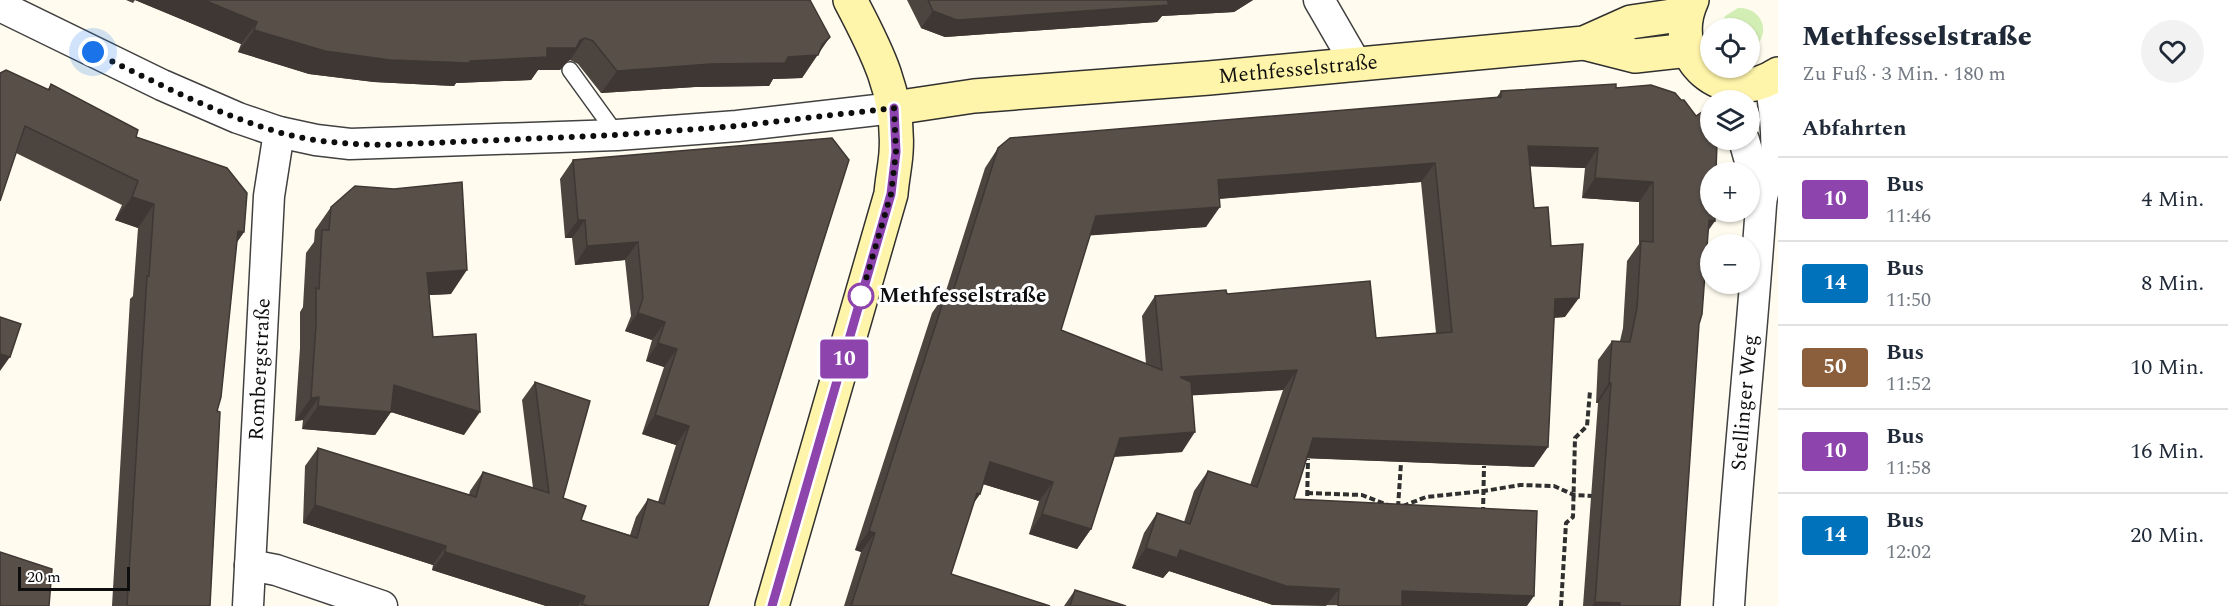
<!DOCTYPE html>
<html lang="de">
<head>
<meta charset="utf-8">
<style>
  body { margin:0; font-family:Spectral,serif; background:#f2f2f3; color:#1f2937; height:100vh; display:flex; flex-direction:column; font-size:22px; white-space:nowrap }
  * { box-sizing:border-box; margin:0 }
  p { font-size:20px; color:#747a83 }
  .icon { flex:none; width:33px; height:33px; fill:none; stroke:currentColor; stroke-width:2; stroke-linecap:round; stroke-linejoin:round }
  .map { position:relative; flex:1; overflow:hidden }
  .sheet { display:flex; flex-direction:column; background:#fff; width:450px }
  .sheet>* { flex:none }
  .badge { padding:0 12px; border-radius:4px; font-size:21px; line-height:39px }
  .buttons { position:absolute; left:1700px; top:18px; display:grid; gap:12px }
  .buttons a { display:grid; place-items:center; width:60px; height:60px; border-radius:50%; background:#fff; box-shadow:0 2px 4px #0004; font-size:30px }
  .scale { position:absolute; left:18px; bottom:15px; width:112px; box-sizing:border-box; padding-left:6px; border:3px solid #0e0e0e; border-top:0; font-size:16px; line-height:21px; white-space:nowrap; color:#0e0e0e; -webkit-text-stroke:4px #fff; paint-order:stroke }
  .you { position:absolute; width:30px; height:30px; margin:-15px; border:4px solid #fff; border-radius:50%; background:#1a73e8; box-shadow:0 0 0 9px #1a73e833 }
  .map>.badge { position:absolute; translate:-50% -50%; box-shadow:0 0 0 3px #fff }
  h2 { padding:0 24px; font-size:22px; line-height:54px }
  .round { display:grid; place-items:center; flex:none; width:63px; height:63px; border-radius:32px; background:#f2f2f3 }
  .summary { display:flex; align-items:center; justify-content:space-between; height:102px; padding:0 24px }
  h1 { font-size:28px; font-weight:800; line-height:45px }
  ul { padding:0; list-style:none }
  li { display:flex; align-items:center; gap:18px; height:84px; padding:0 24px; border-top:2px solid #e0e1e3 }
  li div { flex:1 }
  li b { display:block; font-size:22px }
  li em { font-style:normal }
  li .badge { min-width:66px; font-weight:700; text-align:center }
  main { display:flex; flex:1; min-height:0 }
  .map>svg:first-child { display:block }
  .green { fill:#d3eeb5 }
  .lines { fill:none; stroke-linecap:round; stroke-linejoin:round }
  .lane-casing { stroke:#414141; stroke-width:18 }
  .street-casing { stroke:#414141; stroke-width:33 }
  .secondary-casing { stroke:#303030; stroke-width:36 }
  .path { stroke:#303030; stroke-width:4; stroke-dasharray:6 3; stroke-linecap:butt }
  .lane { stroke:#fff; stroke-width:15 }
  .street { stroke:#fff; stroke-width:30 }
  .secondary { stroke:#fff5aa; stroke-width:33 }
  .wall { fill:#4c443f; fill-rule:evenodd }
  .shaded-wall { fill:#3e3733 }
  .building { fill:#584f49; stroke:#3e3733; stroke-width:1.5; fill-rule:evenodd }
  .line-casing { stroke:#fff; stroke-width:14 }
  .line { stroke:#8e44ad; stroke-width:9 }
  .walk { stroke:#0e0e0e; stroke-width:6; stroke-dasharray:0 10.8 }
  .stop-dot { fill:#fff; stroke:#8e44ad; stroke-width:3 }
  .labels { text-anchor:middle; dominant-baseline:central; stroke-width:6; stroke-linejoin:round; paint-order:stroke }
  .street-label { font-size:21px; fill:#0e0e0e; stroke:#fff }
  .stop-label { font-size:21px; font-weight:bold; fill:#0e0e0e; stroke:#fff; text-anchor:start }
</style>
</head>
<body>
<main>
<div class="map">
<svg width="1778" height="606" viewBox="0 0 1778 606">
  <rect width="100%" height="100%" fill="#fffcef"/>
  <path class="green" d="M1738,8C1764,7 1773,37 1750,50L1749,28H1720L1725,16Z"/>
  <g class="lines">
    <g class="lane-casing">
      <polyline id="lane" points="570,70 617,135"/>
    </g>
    <g class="street-casing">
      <g id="street">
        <polyline points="1319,0 1356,64"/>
        <polyline points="0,6 162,85 238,118 279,132 316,140 350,144 617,135 737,126 894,108"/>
        <polyline points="1744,140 1761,200"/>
        <polyline points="250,565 276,570 382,606"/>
        <path id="s1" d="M248,606L269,196L279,132"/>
        <path id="s2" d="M1729,606C1737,472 1752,339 1761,205C1762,186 1773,170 1776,152C1778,128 1773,103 1770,79"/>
      </g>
    </g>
    <g class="secondary-casing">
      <g id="secondary">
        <path d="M1692,0C1665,59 1724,109 1778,74"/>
        <polyline points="1584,43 1635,56 1689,50"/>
        <path id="s3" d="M894,108L974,96L1209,78L1584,43L1631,22L1686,14"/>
        <path d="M772,606L891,194C892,180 895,167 896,153C900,95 876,49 850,0"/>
      </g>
    </g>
    <g class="path">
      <polyline points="1307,493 1362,495 1388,505"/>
      <polyline points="1307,505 1308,459"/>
      <polyline points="1403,506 1426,497 1484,491 1520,485 1554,486 1574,495 1595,496"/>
      <polyline points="1398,507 1401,463"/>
      <polyline points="1483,513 1484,466"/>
      <polyline points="1561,606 1566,523 1573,517 1575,438 1587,426 1590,391"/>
    </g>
    <use href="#lane" class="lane"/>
    <use href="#street" class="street"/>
    <use href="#secondary" class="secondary"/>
  </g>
  <g class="wall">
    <polygon points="126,0 810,0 819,52 802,78 773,79 769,86 695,87 601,93 578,64 570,60 567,62 560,70 538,70 531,80 456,83 454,86 374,82 309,74 238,52 241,44 135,0 133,3"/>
    <polygon points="907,0 1253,0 1234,12 1162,16 1157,22 945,37 921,28"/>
    <polygon points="0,73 48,89 51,84 136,137 244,232 237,242 217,411 210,606 112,606 130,299 133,296 138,228 115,220 122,205 16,153"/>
    <path d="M1616,88L1708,231L1699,324L1680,606H1583L1598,403H1596L1598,360L1612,341H1620L1623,328L1627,261L1639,244V202L1582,198L1585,168L1530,166L1534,208L1551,246L1565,317L1554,318L1534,467L1307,458L1294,499L1527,606L1273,605L1169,571L1163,578L1132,568L1144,533L1157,513L1184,522L1194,491L1208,471L1250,485L1283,390L1192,395L1182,452L1114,457L1091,529L1077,549L1029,534L1039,501L983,484L980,494L973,504L951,574L1050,606H844L861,552L855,550L932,313L945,294L985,168L998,148L1497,97L1501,91ZM1421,182L1436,333L1376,338L1227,294L1155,296L1142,316L1146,364L1061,330L1090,235L1206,227L1219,199Z"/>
    <polygon points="832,138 708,606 546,606 432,570 433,565 303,523 305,466 318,448 469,495 470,491 483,472 533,488 522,400 535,382 563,498 581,520 630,535 636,517 648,499 658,502 676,445 642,434 664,367 646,361 652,340 625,331 631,316 625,260 575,265 572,238 565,238 560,179 573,160"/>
    <polygon points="331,207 451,294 429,295 433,337 464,435 391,412 375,435 302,429 303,420 295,421 300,348 300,312 303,307 306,253 314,242 315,230"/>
    <polygon points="1075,590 1126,606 1064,606"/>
  </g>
  <g class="shaded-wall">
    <polygon points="135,0 204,0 257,22 241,44"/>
    <polygon points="1165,0 1253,0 1234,12 1162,16 1157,22 945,37 921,28 933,11"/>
    <polygon points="254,30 470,61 547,48 585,38 570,60 567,62 560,70 538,70 531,80 456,83 454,86 374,82 309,74 238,52"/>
    <polygon points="830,37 802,78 773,79 769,86 695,87 601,93 617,71 822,45"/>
    <polygon points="1528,146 1598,148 1585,168 1514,166"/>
    <polygon points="1435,163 1421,182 1204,200 1218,180"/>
    <polygon points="1595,178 1653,182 1639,202 1582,198"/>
    <polygon points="132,197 154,204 138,228 115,220"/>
    <polygon points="1220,207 1206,227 1083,236 1096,216"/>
    <polygon points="578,220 585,220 572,238 565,238"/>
    <polygon points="1709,220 1715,221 1701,241"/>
    <polygon points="238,231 244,232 228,255"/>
    <polygon points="638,242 625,260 575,265 587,246"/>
    <polygon points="467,270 451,294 410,296 427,273"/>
    <polygon points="1579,298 1565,317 1542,318 1555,299"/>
    <polygon points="638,313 665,322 652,340 625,331"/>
    <polygon points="658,343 677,349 664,367 646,361"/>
    <polygon points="0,354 10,357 0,371"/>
    <polygon points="1297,370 1283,390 1166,397 1180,377"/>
    <polygon points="1609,383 1611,383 1598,403 1596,403"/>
    <polygon points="394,385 480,412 464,435 391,412 375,435 302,429 318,406"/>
    <polygon points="319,397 303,420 295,421 311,398"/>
    <polygon points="655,415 689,426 676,445 642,434"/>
    <polygon points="1195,432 1182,452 1106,457 1120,438"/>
    <polygon points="1313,438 1548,447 1534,467 1300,458"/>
    <polygon points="990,462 1053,482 1039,501 976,482"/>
    <polygon points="977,493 980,494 966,514"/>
    <polygon points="315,505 446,546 433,565 303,523"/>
    <polygon points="1042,514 1091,529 1077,549 1029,534"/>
    <polygon points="869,531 875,533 861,552 855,550"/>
    <polygon points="1146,548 1180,550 1339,589 1326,606 1273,605 1169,571 1163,578 1132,568"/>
    <polygon points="445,552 585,596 578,606 546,606 432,570"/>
    <polygon points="1402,591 1534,596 1527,606 1392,606"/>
    <polygon points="1595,602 1620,603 1619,606 1592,606"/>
  </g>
  <g class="building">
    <polygon points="204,0 810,0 830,37 822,45 818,55 788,57 785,63 711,64 617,71 593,41 585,38 580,40 576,48 547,48 547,57 470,61 470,63 390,60 325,51 254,30 257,22"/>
    <polygon points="928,0 1167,0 1169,5 957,20 933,11"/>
    <polygon points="6,70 49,90 51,84 138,130 136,137 227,168 247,193 244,232 238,231 221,397 217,411 220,412 210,606 127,606 147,276 149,276 154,204 132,197 138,181 25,126 0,201 0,73"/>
    <path d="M1616,84V88L1651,85L1675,93L1681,100H1684L1696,116L1702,112L1710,123V140H1716L1717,142L1716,172H1710V212H1715V221L1709,220L1702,314L1699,324L1680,606H1620V603L1595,602L1611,383H1609L1612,341L1630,342L1637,308L1641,241L1653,242V182L1595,178L1598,148L1528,146L1534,208L1548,207L1551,246L1583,244L1579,298L1555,299L1548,447L1313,438L1294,499L1537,511L1534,596L1402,591V606H1338L1339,589L1286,586L1180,550L1177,558L1146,548L1157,513L1190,524L1208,471L1257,487L1297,370L1180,377L1191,382L1195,432L1120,438L1091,529L1042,514L1053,482L990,462L980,494L977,493L951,574L1050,606H851L875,533L869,531L946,293L952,295L998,148L1010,138L1501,97V91ZM1435,163L1452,332L1376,338L1370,281L1227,294L1226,290L1155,296L1162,370L1061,330L1096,216L1220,207L1218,180Z"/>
    <polygon points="832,138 849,160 708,606 589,606 582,604 585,596 445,552 446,546 315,505 318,448 476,497 483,472 549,493 535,382 590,401 563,498 586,506 581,520 637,538 648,499 664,504 689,426 655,415 677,349 658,343 665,322 638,313 643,298 638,242 587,246 585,220 578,220 573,160"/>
    <polygon points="462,182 467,270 427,273 433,337 476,334 480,412 394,385 391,412 318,406 319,397 311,398 316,325 316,288 319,289 322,230 329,230 331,207 355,186 394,189"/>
    <polygon points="0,317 21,324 10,357 0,354"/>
    <polygon points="0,552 52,569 49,606 0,606"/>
    <polygon points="1075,590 1126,606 1070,606"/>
  </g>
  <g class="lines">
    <g class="line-casing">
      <polyline id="line" points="772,606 891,194 896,152 894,108"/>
    </g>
    <use href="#line" class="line"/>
    <path class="walk" d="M93,52C153,81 214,113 278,132C312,142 348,144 382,145L617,135L737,126L894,108L896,152L891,194L861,296"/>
  </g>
  <circle class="stop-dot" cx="861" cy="296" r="12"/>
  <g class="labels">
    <g class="street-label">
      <text stroke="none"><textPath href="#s3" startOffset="406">Methfesselstraße</textPath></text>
      <text stroke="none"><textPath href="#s1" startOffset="237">Rombergstraße</textPath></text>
      <text stroke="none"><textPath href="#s2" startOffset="204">Stellinger Weg</textPath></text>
    </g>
    <g class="stop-label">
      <text x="879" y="296">Methfesselstraße</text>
    </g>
  </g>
</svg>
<div class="buttons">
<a><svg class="icon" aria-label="locate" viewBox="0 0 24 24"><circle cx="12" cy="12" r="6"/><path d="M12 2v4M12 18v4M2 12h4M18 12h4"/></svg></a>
<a><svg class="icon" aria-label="layers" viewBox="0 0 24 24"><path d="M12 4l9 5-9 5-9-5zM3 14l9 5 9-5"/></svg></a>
<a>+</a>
<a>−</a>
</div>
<div class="scale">20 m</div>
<div class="you" style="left:93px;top:52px"></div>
<b class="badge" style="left:844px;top:359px;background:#8e44ad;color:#fff">10</b>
</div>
<section class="sheet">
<div class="summary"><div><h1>Methfesselstraße</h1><p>Zu Fuß · 3 Min. · 180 m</p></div><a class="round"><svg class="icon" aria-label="heart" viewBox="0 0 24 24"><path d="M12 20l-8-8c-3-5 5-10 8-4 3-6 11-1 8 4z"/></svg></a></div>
<h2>Abfahrten</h2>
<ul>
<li><span class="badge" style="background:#8e44ad;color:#fff">10</span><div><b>Bus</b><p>11:46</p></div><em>4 Min.</em></li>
<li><span class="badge" style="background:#0072bc;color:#fff">14</span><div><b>Bus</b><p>11:50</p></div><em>8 Min.</em></li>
<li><span class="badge" style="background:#8b5e3c;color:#fff">50</span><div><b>Bus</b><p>11:52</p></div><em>10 Min.</em></li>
<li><span class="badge" style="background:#8e44ad;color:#fff">10</span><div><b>Bus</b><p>11:58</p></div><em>16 Min.</em></li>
<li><span class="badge" style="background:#0072bc;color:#fff">14</span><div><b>Bus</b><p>12:02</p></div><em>20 Min.</em></li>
</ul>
</section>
</main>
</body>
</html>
